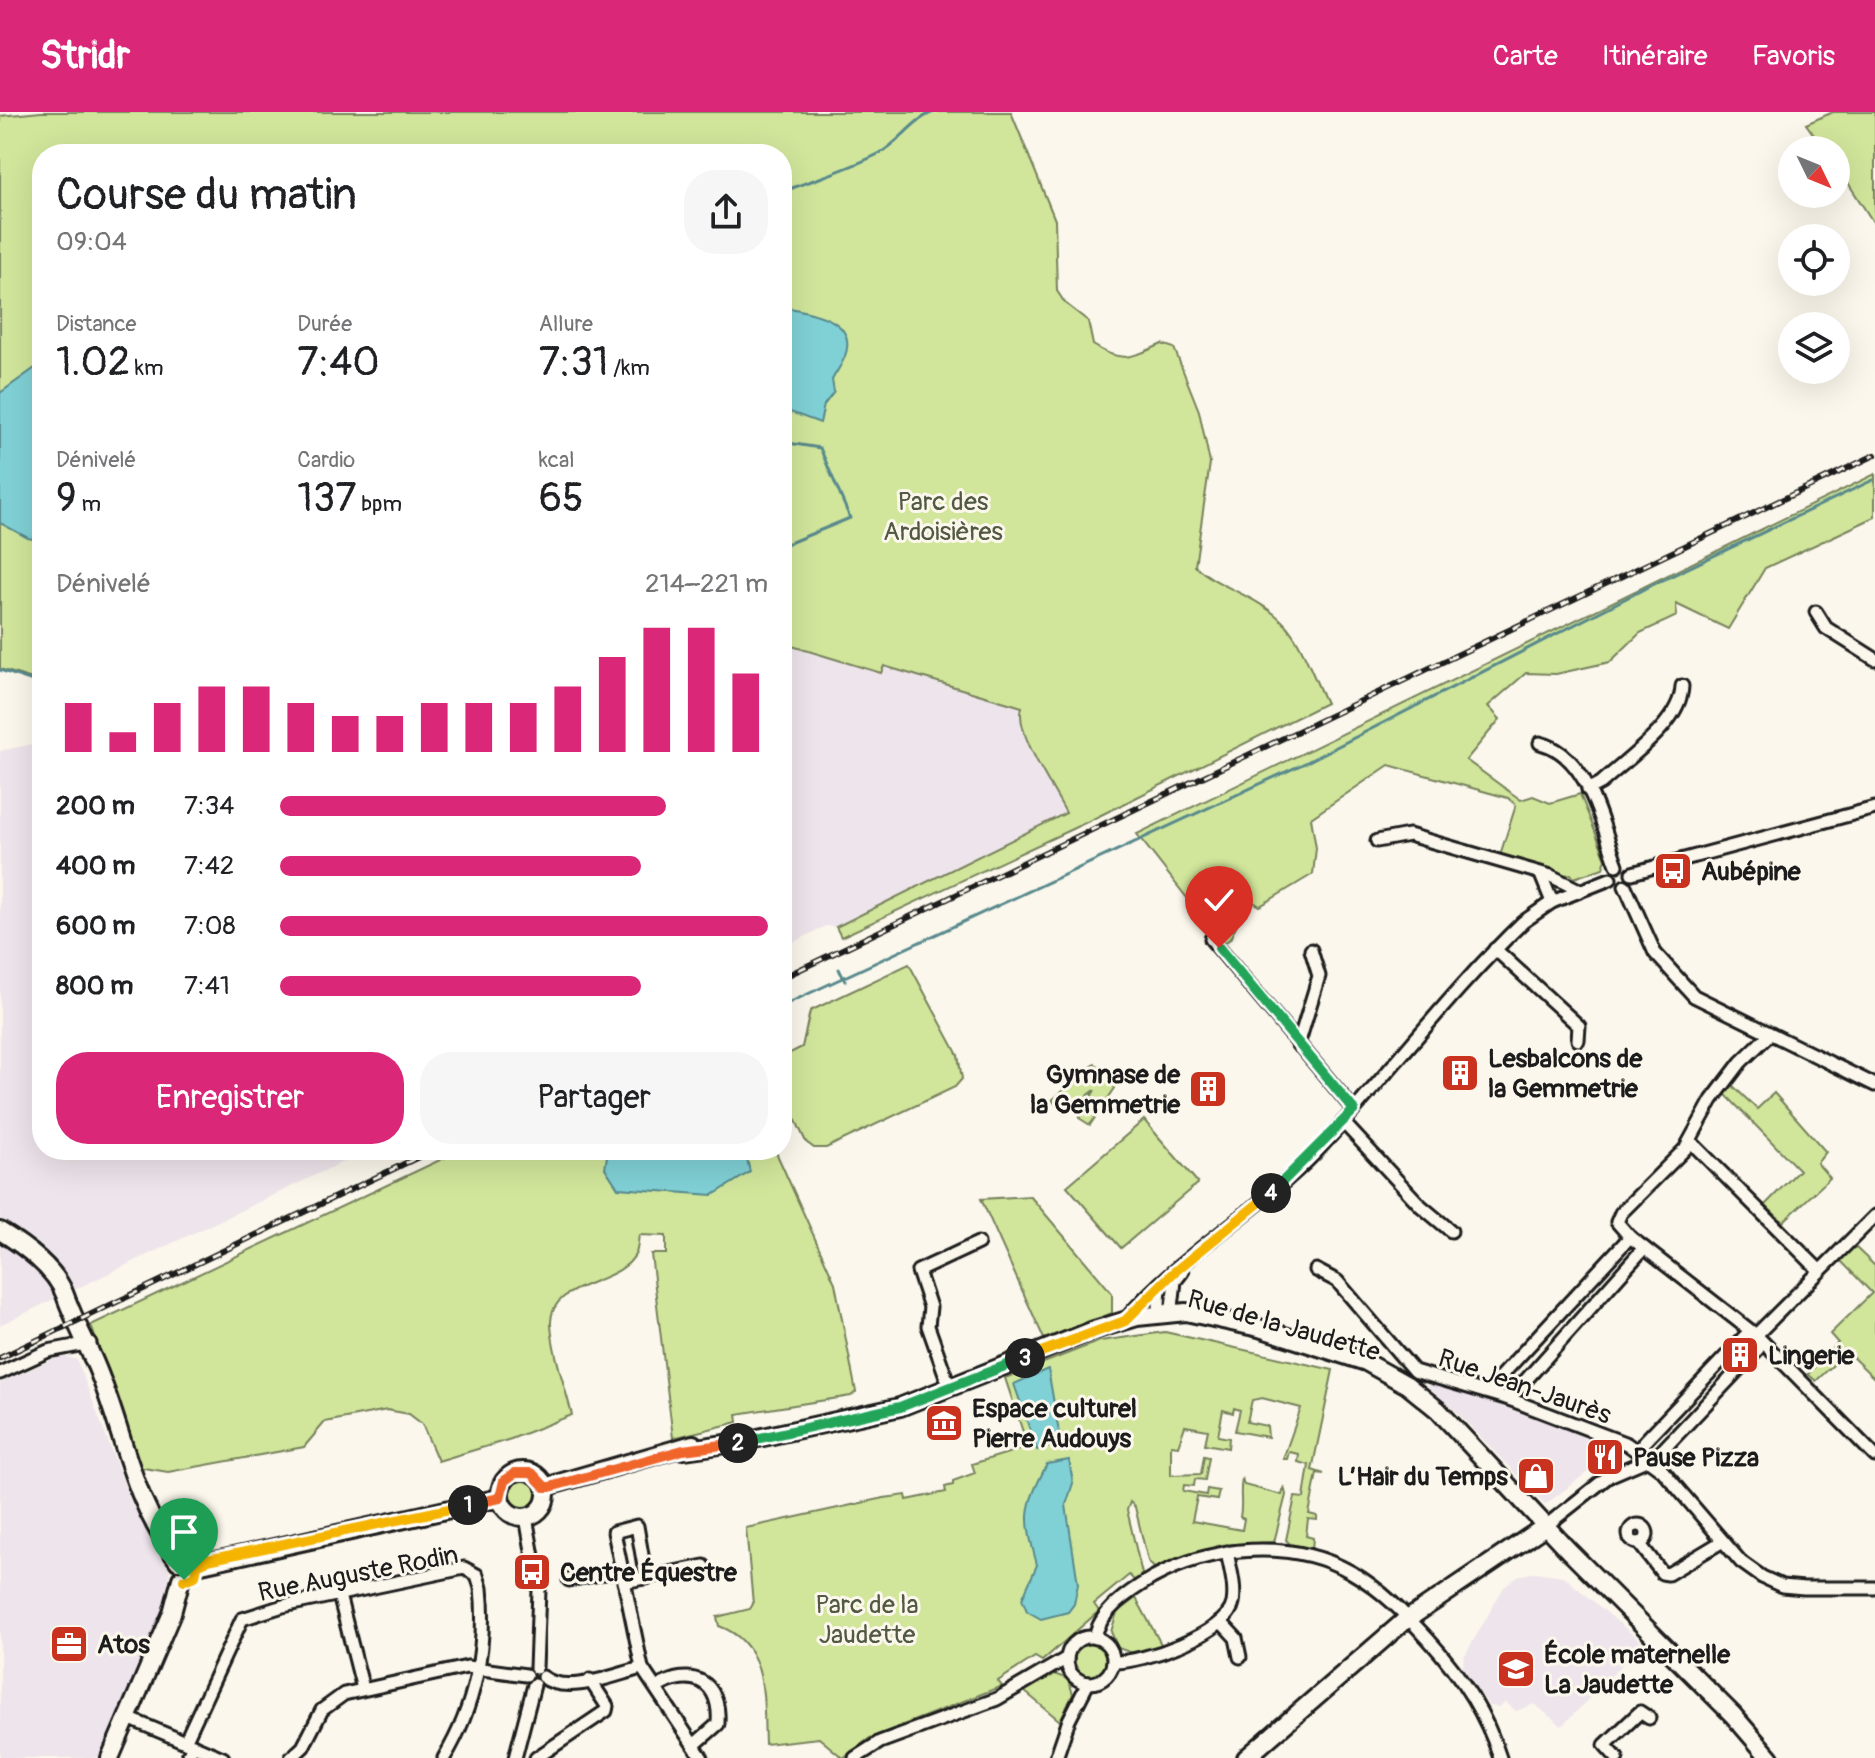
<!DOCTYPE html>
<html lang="fr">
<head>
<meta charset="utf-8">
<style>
  body { margin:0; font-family:Pangolin,sans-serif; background:#f6f6f6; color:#202124; height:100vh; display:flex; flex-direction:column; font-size:30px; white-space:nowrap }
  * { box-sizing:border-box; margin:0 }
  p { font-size:26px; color:#757577 }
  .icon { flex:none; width:44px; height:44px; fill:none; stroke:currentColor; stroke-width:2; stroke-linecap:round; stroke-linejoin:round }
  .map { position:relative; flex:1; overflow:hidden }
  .panel { position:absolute; left:32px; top:32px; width:760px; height:1016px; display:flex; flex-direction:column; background:#fff; border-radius:32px; box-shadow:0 8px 32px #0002 }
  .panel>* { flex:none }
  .needle { width:52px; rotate:133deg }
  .controls { position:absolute; left:1778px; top:24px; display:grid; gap:16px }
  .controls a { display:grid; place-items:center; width:72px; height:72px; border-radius:50%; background:#fff; box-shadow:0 8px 32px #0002; font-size:40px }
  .pin { position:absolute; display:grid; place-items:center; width:68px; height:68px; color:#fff; margin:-82px -34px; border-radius:50% 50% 50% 0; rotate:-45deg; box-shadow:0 0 8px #0007 }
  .pin .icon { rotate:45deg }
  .km { position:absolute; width:40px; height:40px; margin:-20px; border-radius:50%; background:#222; color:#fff; font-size:22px; line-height:40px; text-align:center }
  .round { display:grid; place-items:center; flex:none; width:84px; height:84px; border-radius:32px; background:#f6f6f6 }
  .head { display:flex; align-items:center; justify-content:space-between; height:136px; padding:0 24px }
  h1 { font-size:44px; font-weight:600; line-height:60px }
  .stats { display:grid; grid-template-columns:repeat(3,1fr); gap:12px; height:136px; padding:8px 24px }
  .stats div { display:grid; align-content:center }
  .stats b { font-size:40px; font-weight:600 }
  .stats small { font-size:22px; font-weight:400 }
  .stats p { font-size:22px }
  .chart { height:224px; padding:16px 24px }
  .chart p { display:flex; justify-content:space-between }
  .chart svg { width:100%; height:144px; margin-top:8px; stroke:#db2777; stroke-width:6 }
  .primary-button { display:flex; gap:16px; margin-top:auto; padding:16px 24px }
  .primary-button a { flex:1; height:92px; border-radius:32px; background:#db2777; color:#fff; font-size:32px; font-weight:600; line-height:92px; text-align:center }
  .primary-button a+a { background:#f6f6f6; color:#202124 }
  ul { padding:0 24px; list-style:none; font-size:26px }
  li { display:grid; grid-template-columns:128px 96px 1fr; align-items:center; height:60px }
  li i { height:20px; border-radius:10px; background:#db2777 }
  header { display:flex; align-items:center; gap:48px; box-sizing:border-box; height:112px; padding:0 40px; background:#db2777; color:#fff }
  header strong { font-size:38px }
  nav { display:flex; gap:44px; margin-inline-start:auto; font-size:28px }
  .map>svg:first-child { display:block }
</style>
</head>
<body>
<header>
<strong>Stridr</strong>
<nav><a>Carte</a><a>Itinéraire</a><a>Favoris</a></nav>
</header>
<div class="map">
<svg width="1875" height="1646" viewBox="0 0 1875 1646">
  <rect width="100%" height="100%" fill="#fbf7ec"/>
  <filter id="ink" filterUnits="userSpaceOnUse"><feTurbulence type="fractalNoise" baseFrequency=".0125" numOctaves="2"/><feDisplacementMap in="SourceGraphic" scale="16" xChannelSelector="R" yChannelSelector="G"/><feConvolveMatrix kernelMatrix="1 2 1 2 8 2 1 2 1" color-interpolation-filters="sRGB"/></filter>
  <g filter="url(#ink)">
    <g fill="#eee4eb">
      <polygon points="782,523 1023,595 1030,635 1067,702 836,815 826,814 782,836"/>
      <polygon points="42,630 42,1038 368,1038 0,1213 0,639"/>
      <polygon points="62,1243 77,1248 131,1390 169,1458 171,1480 101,1646 0,1646 0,1271"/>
      <polygon points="1429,1271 1556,1311 1598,1328 1597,1335 1612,1341 1545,1393 1457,1300 1427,1274"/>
      <polygon points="1535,1460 1563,1464 1643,1531 1562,1614 1534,1592 1516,1599 1505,1590 1499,1595 1489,1594 1463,1556 1464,1545 1504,1475 1518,1464"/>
    </g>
    <g fill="#d1e69b" stroke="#76815c" stroke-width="2">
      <path d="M 41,0 L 1011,0 L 1055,108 L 1057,179 L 1065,191 L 1088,209 L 1093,233 C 1122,252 1133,245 1162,232 L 1174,236 L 1199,299 L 1210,351 L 1195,454 C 1221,477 1256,483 1282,509 C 1302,529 1313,565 1326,591 L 1089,709 L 841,825 L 836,815 L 1066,701 C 1054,677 1014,620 1022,595 L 884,554 L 881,561 L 782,531 L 782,42 L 42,42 L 42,570 L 0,557 L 0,4 Z"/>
      <polygon points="1833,0 1875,0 1875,113 1836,52 1836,38 1825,38 1806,12"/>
      <polygon points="1875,362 1875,405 1765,456 1728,517 1676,492 1677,504 1640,521 1610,550 1556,562 1526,561 1488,594 1500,607 1466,648 1521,688 1533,684 1550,691 1580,682 1606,747 1603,756 1574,766 1571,762 1564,763 1500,743 1516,693 1508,686 1389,653 1311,706 1316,736 1313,762 1260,794 1248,787 1230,827 1223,832 1137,722"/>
      <polygon points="909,852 958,943 962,967 955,975 826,1036 814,1036 806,1030 782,979 782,945 802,935 810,899"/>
      <polygon points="1095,952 1109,960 1115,976 1090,1013 1079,1006 1095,978 1064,1002 1052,988"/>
      <polygon points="1732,973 1757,997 1774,981 1826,1040 1817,1051 1830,1066 1783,1110 1765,1093 1799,1058 1725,982"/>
      <polygon points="1144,1008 1198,1071 1121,1136 1067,1074"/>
      <path d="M 461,1038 L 775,1038 L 835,1171 L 856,1280 L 851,1284 L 737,1302 L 738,1310 L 673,1326 L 651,1142 L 666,1142 L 666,1124 L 639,1123 C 638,1128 638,1136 636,1141 C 620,1175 548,1168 551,1213 C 553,1242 565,1274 572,1303 L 511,1327 L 438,1349 L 422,1312 L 409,1302 L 387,1298 L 325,1310 L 304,1335 L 168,1360 L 138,1355 L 91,1213 Z"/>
      <polygon points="1030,1084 1112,1181 1112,1201 1045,1229 981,1087"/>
      <polygon points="1854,1134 1875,1154 1875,1267 1847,1240 1816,1269 1808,1262 1838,1231 1830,1222 1872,1181 1840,1148"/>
      <path d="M 1165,1220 L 1333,1258 L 1312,1358 L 1324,1362 L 1317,1361 L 1309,1402 L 1317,1404 L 1317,1408 L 1308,1407 L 1306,1424 L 1313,1426 L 1312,1437 L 1290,1432 L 1286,1428 L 1295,1385 L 1304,1386 L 1309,1353 L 1298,1350 L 1299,1342 L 1289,1340 L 1287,1347 L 1283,1347 L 1301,1296 L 1262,1286 L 1252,1288 L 1247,1310 L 1267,1314 L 1268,1325 L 1235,1319 L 1240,1298 L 1234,1296 L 1233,1301 L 1223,1298 L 1218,1324 L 1229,1326 L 1228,1336 L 1205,1332 L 1208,1318 L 1185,1314 L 1178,1334 L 1171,1333 L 1171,1363 L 1201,1362 L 1204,1344 L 1209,1345 L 1205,1368 L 1195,1367 L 1194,1374 L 1184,1373 L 1183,1379 L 1206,1383 L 1207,1377 L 1219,1379 L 1217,1388 L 1197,1385 L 1192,1409 L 1242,1418 L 1244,1407 L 1240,1405 C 1243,1390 1239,1383 1242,1366 L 1244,1373 L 1282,1383 L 1284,1374 L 1286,1383 L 1274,1430 L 1221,1433 L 1154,1456 L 1148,1449 L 1135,1395 L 1130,1390 L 1127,1398 L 1142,1462 L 1135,1469 L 1129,1463 L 1094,1492 L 1099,1499 L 1042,1549 L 1035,1545 L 998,1569 L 1002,1574 L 870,1626 L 843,1646 L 819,1626 L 765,1632 C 763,1588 769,1532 719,1514 L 717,1505 L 750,1497 L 753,1492 L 746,1416 L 884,1386 L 906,1383 L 907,1388 L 946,1380 L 945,1375 L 953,1373 L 953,1369 L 975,1361 L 972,1352 L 1028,1335 L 1005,1266 L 1100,1229 Z"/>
      <circle cx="522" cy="1382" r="17"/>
      <polygon points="1136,1486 1162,1534 1135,1542 1118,1536 1111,1520 1117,1500"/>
      <circle cx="1090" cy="1548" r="18"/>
      <polygon points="1054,1562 1068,1567 1073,1582 1060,1609 1024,1579"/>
    </g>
    <g fill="#80d1d6" stroke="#58898c" stroke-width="2">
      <path d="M 790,196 C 815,201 858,209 845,244 C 842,253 836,260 832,268 L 834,280 L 824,293 L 820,311 L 782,297 L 782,199 Z"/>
      <polygon points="42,251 42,429 28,426 0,411 0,281"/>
      <polygon points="608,1038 745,1038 750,1060 713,1083 618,1076 605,1056"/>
      <polygon points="1048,1257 1061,1332 1037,1338 1014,1272"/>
      <path d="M 1069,1348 L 1073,1371 L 1066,1393 L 1078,1472 L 1074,1492 L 1068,1500 L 1041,1507 L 1027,1499 L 1022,1487 L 1037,1453 C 1024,1404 1023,1399 1047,1352 Z"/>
    </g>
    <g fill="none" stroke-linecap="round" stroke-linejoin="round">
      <g stroke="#58898c" stroke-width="3">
        <path d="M 782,80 C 814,67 850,57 880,41 C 900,30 913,7 934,0"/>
        <polyline points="782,330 820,336 850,406 782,434"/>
        <polyline points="0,558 42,572"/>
        <polyline points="839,857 845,869"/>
        <polyline points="782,894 1305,651 1644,477 1873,368"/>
      </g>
      <defs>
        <g id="street">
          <polyline points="1816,500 1826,516 1875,547"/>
          <path d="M 1540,631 C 1589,643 1601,712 1617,753"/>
          <path d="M 1588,678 L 1601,671 C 1628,646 1681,611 1682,574"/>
          <polyline points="1377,729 1409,723 1551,764 1579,778"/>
          <polyline points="1632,761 1875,696"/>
          <polyline points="1541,763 1552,790"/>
          <polyline points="1625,774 1655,841 1694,884 1875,973"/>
          <polyline points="1211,827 1354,998"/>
          <polyline points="1495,837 1579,914 1578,928"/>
          <polyline points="1770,922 1741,950 1712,988 1685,1037 1621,1101 1617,1110 1630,1125 1756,1223 1875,1344"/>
          <polyline points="1298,933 1319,864 1311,838"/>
          <polyline points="1343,1010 1421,1094 1451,1119"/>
          <polyline points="1691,1030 1820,1159"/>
          <polyline points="1316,1158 1337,1169 1414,1259 1509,1287 1627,1332 1662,1358 1741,1450 1762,1465 1782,1474 1804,1476 1875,1476"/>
          <polyline points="1160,1174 1159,1193 1164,1203 1172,1195 1175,1169 1182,1160"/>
          <path d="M 1125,1208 C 1179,1143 1257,1101 1316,1040 C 1387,965 1449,881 1523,810 L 1552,790 L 1610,767"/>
          <polyline points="1756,1223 1875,1104"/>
          <polyline points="0,1261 48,1239 90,1231"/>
          <polyline points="950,1276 928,1214 930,1195 918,1159 978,1131"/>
          <polyline points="1491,1281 1499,1266 1630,1125"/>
          <polyline points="1509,1287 1644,1136"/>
          <polyline points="1641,1343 1644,1330 1745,1224 1756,1223"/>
          <polyline points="526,1405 539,1478 536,1556"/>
          <circle cx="1638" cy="1422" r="9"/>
          <polyline points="1547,1413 1609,1364 1658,1343 1758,1237 1756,1224"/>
          <polyline points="1639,1431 1662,1461 1668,1462 1723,1429"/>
          <polyline points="569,1468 621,1458"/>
          <polyline points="624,1470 704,1454"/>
          <polyline points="339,1483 363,1577"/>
          <polyline points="1222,1511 1236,1526 1240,1545"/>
          <circle cx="1090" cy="1548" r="23"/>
          <path d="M 1095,1526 C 1099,1499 1130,1479 1152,1466 C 1210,1434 1291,1426 1351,1460 C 1381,1477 1405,1502 1428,1527 C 1460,1562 1486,1601 1500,1646"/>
          <path d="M 1113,1550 C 1142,1551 1227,1522 1233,1491 C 1236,1475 1230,1456 1227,1440"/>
          <polyline points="642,1556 614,1420 637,1414 646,1466"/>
          <path d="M 543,1565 C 567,1584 616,1562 642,1556 L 702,1646"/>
          <path d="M 656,1576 C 692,1554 721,1569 718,1612 L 694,1633"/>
          <polyline points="128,1606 223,1646"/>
          <path d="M 185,1630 L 242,1507 L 283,1494 L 464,1456 L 477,1463 L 481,1476 C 487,1535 475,1595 444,1646"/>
          <polyline points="187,1646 193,1633"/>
          <polyline points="291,1646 303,1635 322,1598 344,1582 467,1555 526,1563"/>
          <polyline points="515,1646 534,1573"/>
          <polyline points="536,1646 606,1599 607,1594 590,1568"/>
          <polyline points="855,1646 880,1630 997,1587 1067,1546"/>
          <polyline points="1056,1646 1069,1608 1088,1571"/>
          <polyline points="1617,1646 1605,1633 1640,1600 1649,1606"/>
        </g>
        <g id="secondary">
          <path d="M 0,1119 C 23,1133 56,1157 65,1183 C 74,1208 87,1232 97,1256 C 126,1326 130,1384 178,1449"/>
          <polyline points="683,1338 740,1330 900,1295 1094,1218 1137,1205 1186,1200 1259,1216 1366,1250 1407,1273 1438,1298 1568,1438 1733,1603 1770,1646"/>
          <circle cx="523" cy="1382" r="23"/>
          <polyline points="545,1375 693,1332"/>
          <polyline points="197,1453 500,1386"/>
          <polyline points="110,1646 172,1501 181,1467"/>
          <polyline points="1246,1646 1402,1511 1547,1413"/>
        </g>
      </defs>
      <use href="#street" stroke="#1c1c1c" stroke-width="17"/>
      <use href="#secondary" stroke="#1c1c1c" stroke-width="22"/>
      <use href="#street" stroke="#fbf7ec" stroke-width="11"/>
      <use href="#secondary" stroke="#fbf7ec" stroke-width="16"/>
      <defs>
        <g id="rail">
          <polyline points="782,866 1875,343"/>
          <polyline points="0,1246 433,1038"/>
        </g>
      </defs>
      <use href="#rail" stroke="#1c1c1c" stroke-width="6"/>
      <use href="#rail" stroke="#fbf7ec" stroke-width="3" stroke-dasharray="9" stroke-linecap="butt"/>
    </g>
  </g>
  <g fill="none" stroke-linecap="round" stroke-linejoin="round" filter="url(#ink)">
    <defs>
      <polyline id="split-1" points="184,1468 195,1464 197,1453 208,1448 468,1393"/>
      <polyline id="split-2" points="468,1393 500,1386 504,1369 515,1361 532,1361 545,1375 550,1375 683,1338 738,1331"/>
      <polyline id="split-3" points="738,1331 900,1295 1025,1246"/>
      <polyline id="split-4" points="1025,1246 1125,1209 1173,1161 1271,1081"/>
      <polyline id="split-5" points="1219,836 1354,998 1271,1081"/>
    </defs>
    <use href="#split-1" stroke="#fff" stroke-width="16"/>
    <use href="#split-2" stroke="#fff" stroke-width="16"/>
    <use href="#split-3" stroke="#fff" stroke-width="16"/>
    <use href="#split-4" stroke="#fff" stroke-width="16"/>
    <use href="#split-5" stroke="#fff" stroke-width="16"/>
    <use href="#split-1" stroke="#f5b400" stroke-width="10"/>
    <use href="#split-2" stroke="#f0652b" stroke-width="10"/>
    <use href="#split-3" stroke="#22a559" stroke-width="10"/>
    <use href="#split-4" stroke="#f5b400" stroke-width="10"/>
    <use href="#split-5" stroke="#22a559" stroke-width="10"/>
  </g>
  <defs>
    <symbol id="bus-square" viewBox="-11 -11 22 22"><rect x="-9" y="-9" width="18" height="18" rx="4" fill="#c8321e" stroke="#fbf7ec"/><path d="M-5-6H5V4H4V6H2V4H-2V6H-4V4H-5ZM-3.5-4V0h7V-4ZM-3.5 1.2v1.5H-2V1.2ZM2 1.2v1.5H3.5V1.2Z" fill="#fff"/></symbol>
    <symbol id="building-square" viewBox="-11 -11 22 22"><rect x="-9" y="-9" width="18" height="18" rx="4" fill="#c8321e" stroke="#fbf7ec"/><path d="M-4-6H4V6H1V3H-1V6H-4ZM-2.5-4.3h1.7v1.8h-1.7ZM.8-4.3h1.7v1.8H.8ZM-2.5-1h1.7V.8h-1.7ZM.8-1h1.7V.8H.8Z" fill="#fff"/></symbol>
    <symbol id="museum-square" viewBox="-11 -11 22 22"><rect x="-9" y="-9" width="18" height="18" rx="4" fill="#c8321e" stroke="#fbf7ec"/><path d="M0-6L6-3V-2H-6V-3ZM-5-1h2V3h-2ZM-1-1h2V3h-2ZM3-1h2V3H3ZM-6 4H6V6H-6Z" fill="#fff"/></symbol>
    <symbol id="restaurant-square" viewBox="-11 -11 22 22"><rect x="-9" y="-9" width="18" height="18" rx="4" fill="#c8321e" stroke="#fbf7ec"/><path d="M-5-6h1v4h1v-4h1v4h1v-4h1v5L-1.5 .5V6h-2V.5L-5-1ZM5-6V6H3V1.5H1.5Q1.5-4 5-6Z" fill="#fff"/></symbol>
    <symbol id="shop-square" viewBox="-11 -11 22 22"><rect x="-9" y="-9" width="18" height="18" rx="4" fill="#c8321e" stroke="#fbf7ec"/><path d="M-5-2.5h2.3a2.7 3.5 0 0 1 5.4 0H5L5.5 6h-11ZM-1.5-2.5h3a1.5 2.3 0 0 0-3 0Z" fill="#fff"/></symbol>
    <symbol id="office-square" viewBox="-11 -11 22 22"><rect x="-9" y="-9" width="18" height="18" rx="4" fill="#c8321e" stroke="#fbf7ec"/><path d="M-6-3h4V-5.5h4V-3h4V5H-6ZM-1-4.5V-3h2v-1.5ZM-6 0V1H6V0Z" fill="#fff"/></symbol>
    <symbol id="school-square" viewBox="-11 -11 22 22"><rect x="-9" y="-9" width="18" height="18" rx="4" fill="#c8321e" stroke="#fbf7ec"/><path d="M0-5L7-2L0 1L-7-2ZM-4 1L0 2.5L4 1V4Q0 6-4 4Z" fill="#fff"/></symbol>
  </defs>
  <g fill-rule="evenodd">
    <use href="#bus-square" x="1651" y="737" width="44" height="44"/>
    <use href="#building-square" x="1438" y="939" width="44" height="44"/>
    <use href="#building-square" x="1186" y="955" width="44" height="44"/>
    <use href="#building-square" x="1718" y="1221" width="44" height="44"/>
    <use href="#museum-square" x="922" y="1289" width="44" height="44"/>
    <use href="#restaurant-square" x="1583" y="1323" width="44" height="44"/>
    <use href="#shop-square" x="1514" y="1342" width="44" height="44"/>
    <use href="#bus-square" x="510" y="1438" width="44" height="44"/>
    <use href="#office-square" x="47" y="1510" width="44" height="44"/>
    <use href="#school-square" x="1494" y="1535" width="44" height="44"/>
  </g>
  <g text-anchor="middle" stroke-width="6" stroke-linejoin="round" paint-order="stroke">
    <g font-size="26" fill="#525942" stroke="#fbf7ec">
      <text x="943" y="398">Parc des<tspan x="943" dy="30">Ardoisières</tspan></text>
      <text x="867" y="1501">Parc de la<tspan x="867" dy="30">Jaudette</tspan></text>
    </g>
    <g font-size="26" font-weight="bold" fill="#1c1c1c" stroke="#fbf7ec" text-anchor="start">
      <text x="1701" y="768">Aubépine</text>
      <text x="1488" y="955">Lesbalcons de<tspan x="1488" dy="30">la Gemmetrie</tspan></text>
      <text x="1180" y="971" text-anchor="end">Gymnase de<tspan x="1180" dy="30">la Gemmetrie</tspan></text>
      <text x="1768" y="1252">Lingerie</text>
      <text x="972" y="1305">Espace culturel<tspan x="972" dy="30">Pierre Audouys</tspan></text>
      <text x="1633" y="1354">Pause Pizza</text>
      <text x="1508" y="1373" text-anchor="end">L’Hair du Temps</text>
      <text x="560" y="1469">Centre Équestre</text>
      <text x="97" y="1541">Atos</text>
      <text x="1544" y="1551">École maternelle<tspan x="1544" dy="30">La Jaudette</tspan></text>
    </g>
    <g font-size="26" fill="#1c1c1c" stroke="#fbf7ec">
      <text transform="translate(1284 1213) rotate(16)" y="9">Rue de la Jaudette</text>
      <text transform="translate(1525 1274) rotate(19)" y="9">Rue Jean-Jaurès</text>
      <text transform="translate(358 1461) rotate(-11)" y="9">Rue Auguste Rodin</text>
    </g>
  </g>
</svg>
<div class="controls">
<a><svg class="needle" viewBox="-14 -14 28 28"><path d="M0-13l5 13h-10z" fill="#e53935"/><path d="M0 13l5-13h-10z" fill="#757577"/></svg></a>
<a><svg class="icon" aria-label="locate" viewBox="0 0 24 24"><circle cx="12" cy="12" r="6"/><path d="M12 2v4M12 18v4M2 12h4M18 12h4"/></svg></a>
<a><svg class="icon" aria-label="layers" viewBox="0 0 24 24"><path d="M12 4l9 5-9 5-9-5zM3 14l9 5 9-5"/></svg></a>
</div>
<div class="pin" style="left:184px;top:1468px;background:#1e9e55"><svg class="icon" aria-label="arrive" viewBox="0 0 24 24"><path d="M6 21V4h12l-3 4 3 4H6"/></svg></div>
<div class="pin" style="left:1219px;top:836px;background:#d93025"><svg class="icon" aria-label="check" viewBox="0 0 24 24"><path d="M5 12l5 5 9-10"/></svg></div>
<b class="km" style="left:468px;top:1393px">1</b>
<b class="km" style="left:738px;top:1331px">2</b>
<b class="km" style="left:1025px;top:1246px">3</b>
<b class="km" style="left:1271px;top:1081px">4</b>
<section class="panel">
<div class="head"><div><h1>Course du matin</h1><p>09:04</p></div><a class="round"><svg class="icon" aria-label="share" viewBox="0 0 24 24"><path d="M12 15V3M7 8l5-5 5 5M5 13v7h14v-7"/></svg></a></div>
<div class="stats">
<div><p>Distance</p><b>1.02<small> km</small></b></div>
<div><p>Durée</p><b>7:40</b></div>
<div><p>Allure</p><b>7:31<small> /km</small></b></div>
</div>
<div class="stats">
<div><p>Dénivelé</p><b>9<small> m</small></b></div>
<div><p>Cardio</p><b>137<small> bpm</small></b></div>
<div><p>kcal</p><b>65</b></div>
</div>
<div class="chart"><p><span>Dénivelé</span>214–221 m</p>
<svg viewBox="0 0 160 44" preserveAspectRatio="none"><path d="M5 44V29M15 44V38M25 44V29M35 44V24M45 44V24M55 44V29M65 44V33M75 44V33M85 44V29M95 44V29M105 44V29M115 44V24M125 44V15M135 44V6M145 44V6M155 44V20"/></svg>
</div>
<ul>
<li><b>200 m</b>7:34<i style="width:79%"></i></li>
<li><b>400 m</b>7:42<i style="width:74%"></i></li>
<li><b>600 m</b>7:08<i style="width:100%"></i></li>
<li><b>800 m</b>7:41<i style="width:74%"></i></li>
</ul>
<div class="primary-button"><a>Enregistrer</a><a>Partager</a></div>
</section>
</div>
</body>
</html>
